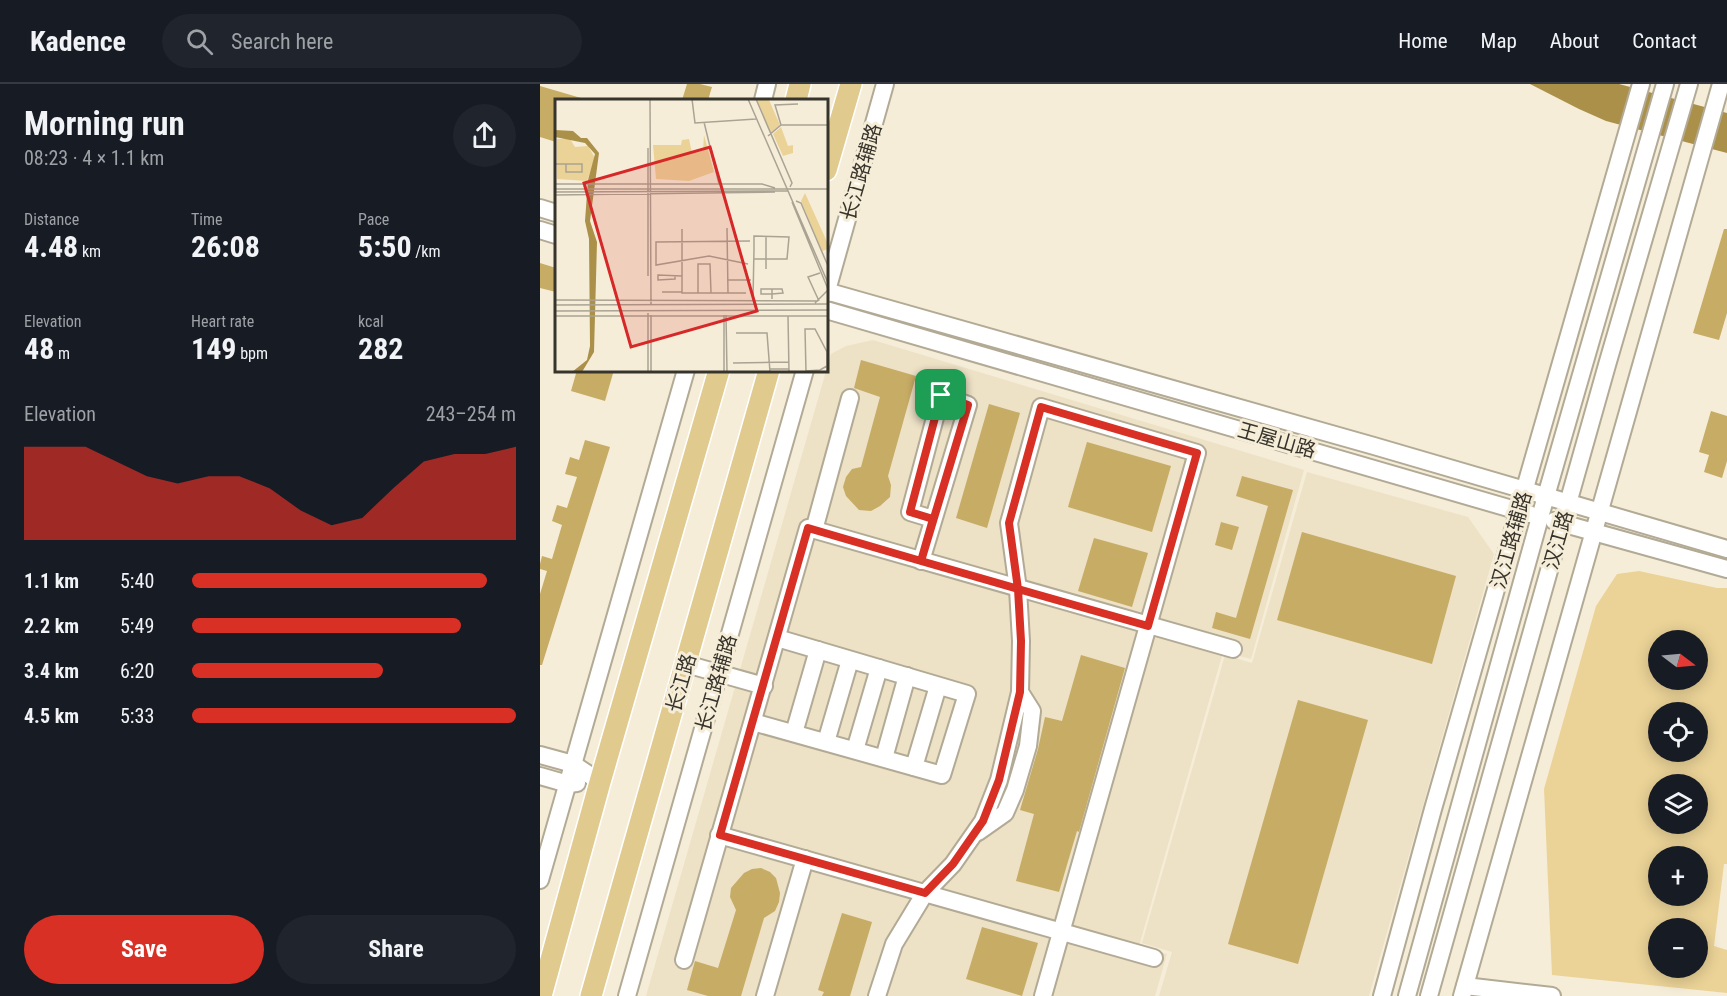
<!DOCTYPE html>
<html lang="en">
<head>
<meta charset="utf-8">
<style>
  body { margin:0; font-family:"Roboto Condensed","Noto Sans SC",sans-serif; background:#20242c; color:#f1f3f6; height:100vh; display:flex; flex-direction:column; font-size:22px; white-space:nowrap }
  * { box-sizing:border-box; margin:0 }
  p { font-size:20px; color:#9ea1a6 }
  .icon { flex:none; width:33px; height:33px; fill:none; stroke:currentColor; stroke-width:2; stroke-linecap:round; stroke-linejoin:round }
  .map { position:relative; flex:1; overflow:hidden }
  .sheet { display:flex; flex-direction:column; background:#171b24; width:540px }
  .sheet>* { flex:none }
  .needle { width:39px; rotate:106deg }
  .buttons { position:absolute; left:1108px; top:546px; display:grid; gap:12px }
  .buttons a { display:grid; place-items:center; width:60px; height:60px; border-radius:50%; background:#171b24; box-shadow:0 3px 15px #0003; font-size:30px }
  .pin { position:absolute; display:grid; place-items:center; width:51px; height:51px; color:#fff; margin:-26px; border-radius:12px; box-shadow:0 3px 9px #0006 }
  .round { display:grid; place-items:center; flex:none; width:63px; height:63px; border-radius:32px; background:#20242c }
  .overview { display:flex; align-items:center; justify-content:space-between; height:102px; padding:0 24px }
  h1 { font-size:33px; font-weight:700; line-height:45px }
  .figures { display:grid; grid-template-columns:repeat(3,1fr); gap:9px; height:102px; padding:6px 24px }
  .figures div { display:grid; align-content:center }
  .figures b { font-size:30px; font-weight:700 }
  .figures small { font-size:16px; font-weight:400 }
  .figures p { font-size:16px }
  .chart { height:168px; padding:12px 24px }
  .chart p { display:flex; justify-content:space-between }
  .chart svg { width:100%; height:108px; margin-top:6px; fill:#d93025; opacity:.7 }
  .primary-button { display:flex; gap:12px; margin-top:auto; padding:12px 24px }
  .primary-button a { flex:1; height:69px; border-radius:36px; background:#d93025; color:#fff; font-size:24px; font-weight:700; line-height:69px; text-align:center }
  .primary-button a+a { background:#20242c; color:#f1f3f6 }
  ul { padding:0 24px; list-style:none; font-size:20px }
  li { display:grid; grid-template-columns:96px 72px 1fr; align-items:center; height:45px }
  li i { height:15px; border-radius:8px; background:#d93025 }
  header { display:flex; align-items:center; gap:36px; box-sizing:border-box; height:84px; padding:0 30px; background:#171b24; border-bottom:2px solid #363941 }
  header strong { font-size:28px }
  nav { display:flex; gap:33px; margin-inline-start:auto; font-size:21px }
  .search { width:420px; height:54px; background:#20242c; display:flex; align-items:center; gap:15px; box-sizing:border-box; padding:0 21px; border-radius:33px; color:#9ea1a6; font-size:22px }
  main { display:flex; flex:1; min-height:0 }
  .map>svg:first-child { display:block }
</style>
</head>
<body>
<header>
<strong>Kadence</strong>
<div class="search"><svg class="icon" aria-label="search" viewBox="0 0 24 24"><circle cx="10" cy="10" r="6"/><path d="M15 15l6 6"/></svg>Search here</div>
<nav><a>Home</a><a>Map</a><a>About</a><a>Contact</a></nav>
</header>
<main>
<section class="sheet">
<div class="overview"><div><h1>Morning run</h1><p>08:23 · 4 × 1.1 km</p></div><a class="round"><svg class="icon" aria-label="share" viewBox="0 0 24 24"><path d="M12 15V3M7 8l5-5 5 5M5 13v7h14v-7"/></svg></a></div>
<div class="figures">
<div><p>Distance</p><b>4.48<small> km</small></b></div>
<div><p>Time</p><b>26:08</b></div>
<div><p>Pace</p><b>5:50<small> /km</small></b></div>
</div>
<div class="figures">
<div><p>Elevation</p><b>48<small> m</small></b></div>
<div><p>Heart rate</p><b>149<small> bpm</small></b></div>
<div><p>kcal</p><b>282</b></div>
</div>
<div class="chart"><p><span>Elevation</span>243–254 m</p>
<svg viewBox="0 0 160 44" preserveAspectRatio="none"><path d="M0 44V6L10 6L20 6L30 12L40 18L50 21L60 18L70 18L80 23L90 32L100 38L110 35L120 23L130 12L140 9L150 9L160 6V44z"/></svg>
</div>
<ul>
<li><b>1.1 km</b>5:40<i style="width:91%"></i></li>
<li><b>2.2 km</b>5:49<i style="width:83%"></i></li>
<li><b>3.4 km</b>6:20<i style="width:59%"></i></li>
<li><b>4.5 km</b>5:33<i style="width:100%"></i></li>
</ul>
<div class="primary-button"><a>Save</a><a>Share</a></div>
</section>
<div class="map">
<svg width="1187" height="912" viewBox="0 0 1187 912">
  <rect width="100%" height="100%" fill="#f6edd8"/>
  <g fill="#ede1c6">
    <polygon points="333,256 764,386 711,575 683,568 599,862 627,870 615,912 106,912 291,270 306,262"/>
    <polygon points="767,388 928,433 954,470 829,912 619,912 632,868 602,859 685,571 712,579"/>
  </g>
  <path fill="#ebd397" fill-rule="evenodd" d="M 1099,487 L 1177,504 L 1187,504 L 1187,780 L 1184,780 L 1174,862 L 1187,866 L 1187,909 L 1012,891 L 1004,705 L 1056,522 L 1077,490 ZM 1119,556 L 1158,556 L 1158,596 L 1119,596 ZM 1119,628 L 1158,628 L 1158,668 L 1119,668 ZM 1119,700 L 1158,700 L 1158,740 L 1119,740 ZM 1119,772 L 1158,772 L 1158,812 L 1119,812 ZM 1119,844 L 1158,844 L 1158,884 L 1119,884 Z"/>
  <polygon fill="#ab904a" points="990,0 1079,0 1187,29 1187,69 1066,37 1039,25"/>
  <g fill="#c7ac65">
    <polygon points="147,0 160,0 172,3 168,16 142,16"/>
    <polygon points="0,2 41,14 41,16 16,16 16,58 0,53"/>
    <polygon points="1184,145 1187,145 1187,229 1179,256 1153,249"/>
    <polygon points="0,179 16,184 16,208 0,204"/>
    <polygon points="321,276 376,292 348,392 351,401 350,413 340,422 331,427 319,426 306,412 303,403 306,393 312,385 321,383 340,313 314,304"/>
    <polygon points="37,286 74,286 65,317 31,307"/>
    <polygon points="449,320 480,329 447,444 416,434"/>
    <polygon points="1171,327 1187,332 1187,377 1182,394 1164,388 1169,371 1159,368"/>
    <polygon points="45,356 70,363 2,581 0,581 0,510 7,487 0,485 0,480 2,472 12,475 22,441 12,437 17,421 27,424 37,393 25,390 30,373 39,376"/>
    <polygon points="547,358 631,382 612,448 528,423"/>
    <polygon points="702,392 753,406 710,555 672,544 676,528 696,534 728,422 696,412"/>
    <polygon points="681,438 699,443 692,466 675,461"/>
    <polygon points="762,448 916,492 892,580 737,536"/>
    <polygon points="554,454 608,469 592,523 538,507"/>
    <polygon points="541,571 585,584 539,748 537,747 519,808 476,797 494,730 480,726 498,665 505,633 522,637"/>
    <polygon points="758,616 828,636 758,880 688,860"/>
    <polygon points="221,784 230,788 236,794 240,809 239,818 235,827 224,834 201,912 168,912 147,906 155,877 178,884 196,826 190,813 191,804 204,789 212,785"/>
    <polygon points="302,829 332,838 310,912 282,912 284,908 278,906"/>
    <polygon points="442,843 498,859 482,912 426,895"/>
  </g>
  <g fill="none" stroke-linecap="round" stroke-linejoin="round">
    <defs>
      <g id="minor">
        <polyline points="223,16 227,0"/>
        <polyline points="0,124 16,129"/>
        <polyline points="0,146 16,151"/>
        <polyline points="286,207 834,362 1187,465"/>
        <polyline points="286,210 345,0"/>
        <polyline points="286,226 989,430"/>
        <polyline points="1014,437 1187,485"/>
        <polyline points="274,446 310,314"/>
        <polyline points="381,477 428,321 401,311 370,428 393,435"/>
        <polyline points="146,580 224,602"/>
        <polyline points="213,638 402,691 427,610 237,554"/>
        <polyline points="254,649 278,566"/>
        <polyline points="286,658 310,576"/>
        <polyline points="315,666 339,584"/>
        <polyline points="0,671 33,680 60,698"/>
        <polyline points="344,674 367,592"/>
        <polyline points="374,683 398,602"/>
        <polyline points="0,692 28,700 37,699"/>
        <polyline points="438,748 465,729 475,706 488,662 492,627 480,608"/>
        <polyline points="179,751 614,874"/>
        <polyline points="0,796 146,286"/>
        <polyline points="144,876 268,444 693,565"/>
        <polyline points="925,902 1012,912"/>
        <polyline points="87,912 265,286"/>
        <polyline points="225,912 265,775"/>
        <polyline points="337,912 354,860 385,809 413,780 443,737 459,696 480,608 481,557 478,505 469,439 501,323 657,369 503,912"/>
        <polyline points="842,912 893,725 1101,0"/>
        <polyline points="867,912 1000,433 1125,0"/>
        <polyline points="889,912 1067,281 1149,0"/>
        <polyline points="922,912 1181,0"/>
      </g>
      <g id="major">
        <polyline points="256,16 260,0"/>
        <polyline points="286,86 311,0"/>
        <polyline points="1,912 60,698 179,286"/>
        <polyline points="51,912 229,286"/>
      </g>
    </defs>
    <use href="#minor" stroke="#b2aa95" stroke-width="20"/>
    <use href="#major" stroke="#fff" stroke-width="24"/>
    <use href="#minor" stroke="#fff" stroke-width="16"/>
    <use href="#major" stroke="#e0ca8e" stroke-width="21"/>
  </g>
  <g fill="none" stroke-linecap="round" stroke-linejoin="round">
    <defs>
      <polyline id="route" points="401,311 370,428 393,435 381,477 268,444 180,751 385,809 413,780 443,737 459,696 480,608 481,557 478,505 608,542 657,369 501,323 469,439 478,505 381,477 428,321 401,311"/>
    </defs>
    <use href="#route" stroke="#fff" stroke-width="12"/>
    <use href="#route" stroke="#d93025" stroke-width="8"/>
  </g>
  <g text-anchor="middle" stroke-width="6" stroke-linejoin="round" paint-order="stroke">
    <g font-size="20" fill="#37342c" stroke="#f6edd8">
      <text transform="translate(321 88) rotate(-74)" y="7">长江路辅路</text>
      <text transform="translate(737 356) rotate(16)" y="7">王屋山路</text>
      <text transform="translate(971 456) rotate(-74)" y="7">汉江路辅路</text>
      <text transform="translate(1018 456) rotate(-74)" y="7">汉江路</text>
      <text transform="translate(141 599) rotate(-74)" y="7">长江路</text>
      <text transform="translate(176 599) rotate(-74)" y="7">长江路辅路</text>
    </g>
  </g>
  <g transform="translate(15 15)">
    <rect width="273" height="273" fill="#f6edd8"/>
    <path d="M 202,1 L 214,1 L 225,26 L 216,34 ZM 226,28 L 233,47 L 238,46 L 238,54 L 228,57 L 218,35 ZM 149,36 L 159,73 L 134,82 L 101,80 L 98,46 L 126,46 L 127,41 L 134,40 L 137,54 L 148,52 ZM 2,40 L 15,40 L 20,48 L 33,47 L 40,59 L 32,82 L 2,80 ZM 250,94 L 273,145 L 273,150 L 267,152 L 246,102 Z" fill="#ebd397"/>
    <path d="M 0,31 L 18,32 L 26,39 L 32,39 L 44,54 L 35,122 L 42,143 L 39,253 L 27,273 L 17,273 L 32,261 L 35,247 L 34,140 L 30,122 L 33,81 L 40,55 L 30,44 L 0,38 Z" fill="#ab904a"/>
    <path fill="none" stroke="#aaa393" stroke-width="1.5" d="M 95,0 L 96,206M 137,0 L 140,24 L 201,20M 193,0 L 273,184M 201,0 L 237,84 L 235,88M 149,23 L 164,85M 226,26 L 220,6 L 243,5M 213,37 L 226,26 L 273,26M 0,65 L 27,65 L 27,73 L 11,73 L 11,65M 0,85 L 207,85 L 220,89M 0,90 L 273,90M 0,93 L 233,92M 0,96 L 220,93M 241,102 L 246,104 L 273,167M 237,103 L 273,190M 172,129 L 173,194M 127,130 L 127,194 L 191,194M 211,137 L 211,170M 193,165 L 154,157 L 101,166 L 101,143 L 195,142M 93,177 L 93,49M 120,177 L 120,180 L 103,181 L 103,176 L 127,177M 172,181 L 196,181M 107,193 L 127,193M 143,194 L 143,165 L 155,165 L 156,194M 198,200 L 199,150 L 199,137 L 234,138 L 232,160 L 199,160M 217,200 L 217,190 L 206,190 L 206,195 L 217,195 L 228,194 L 227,190 L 217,190M 0,201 L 263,202M 264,202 L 253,178 L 265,174M 260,204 L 273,191M 0,206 L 273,205M 0,212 L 273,211M 96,216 L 96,273M 171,216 L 172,273M 0,217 L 273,217M 233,217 L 234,273M 181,234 L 212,234 L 215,273M 178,264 L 234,263M 215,270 L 234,270M 251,272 L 265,271 L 272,267M 93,273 L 93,214M 169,273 L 169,216M 251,273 L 250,230 L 260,230 L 272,253 L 272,273"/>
    <path fill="#d62828" fill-opacity="0.15" stroke="#d62828" stroke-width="3" d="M 155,48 L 202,212 L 76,248 L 29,84 Z"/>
    <rect width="273" height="273" fill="none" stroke="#37342c" stroke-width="3"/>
  </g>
</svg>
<div class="buttons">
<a><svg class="needle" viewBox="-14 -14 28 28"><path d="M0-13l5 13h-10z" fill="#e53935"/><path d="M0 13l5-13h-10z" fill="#9ea1a6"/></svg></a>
<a><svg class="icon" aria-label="locate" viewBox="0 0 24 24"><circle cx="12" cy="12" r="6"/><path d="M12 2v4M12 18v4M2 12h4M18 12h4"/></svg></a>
<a><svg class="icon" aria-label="layers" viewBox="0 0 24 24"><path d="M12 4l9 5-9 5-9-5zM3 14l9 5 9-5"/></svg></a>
<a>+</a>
<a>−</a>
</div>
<div class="pin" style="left:401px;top:311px;background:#1e9e55"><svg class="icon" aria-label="arrive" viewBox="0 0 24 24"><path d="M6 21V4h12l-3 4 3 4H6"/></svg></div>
</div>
</main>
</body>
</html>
